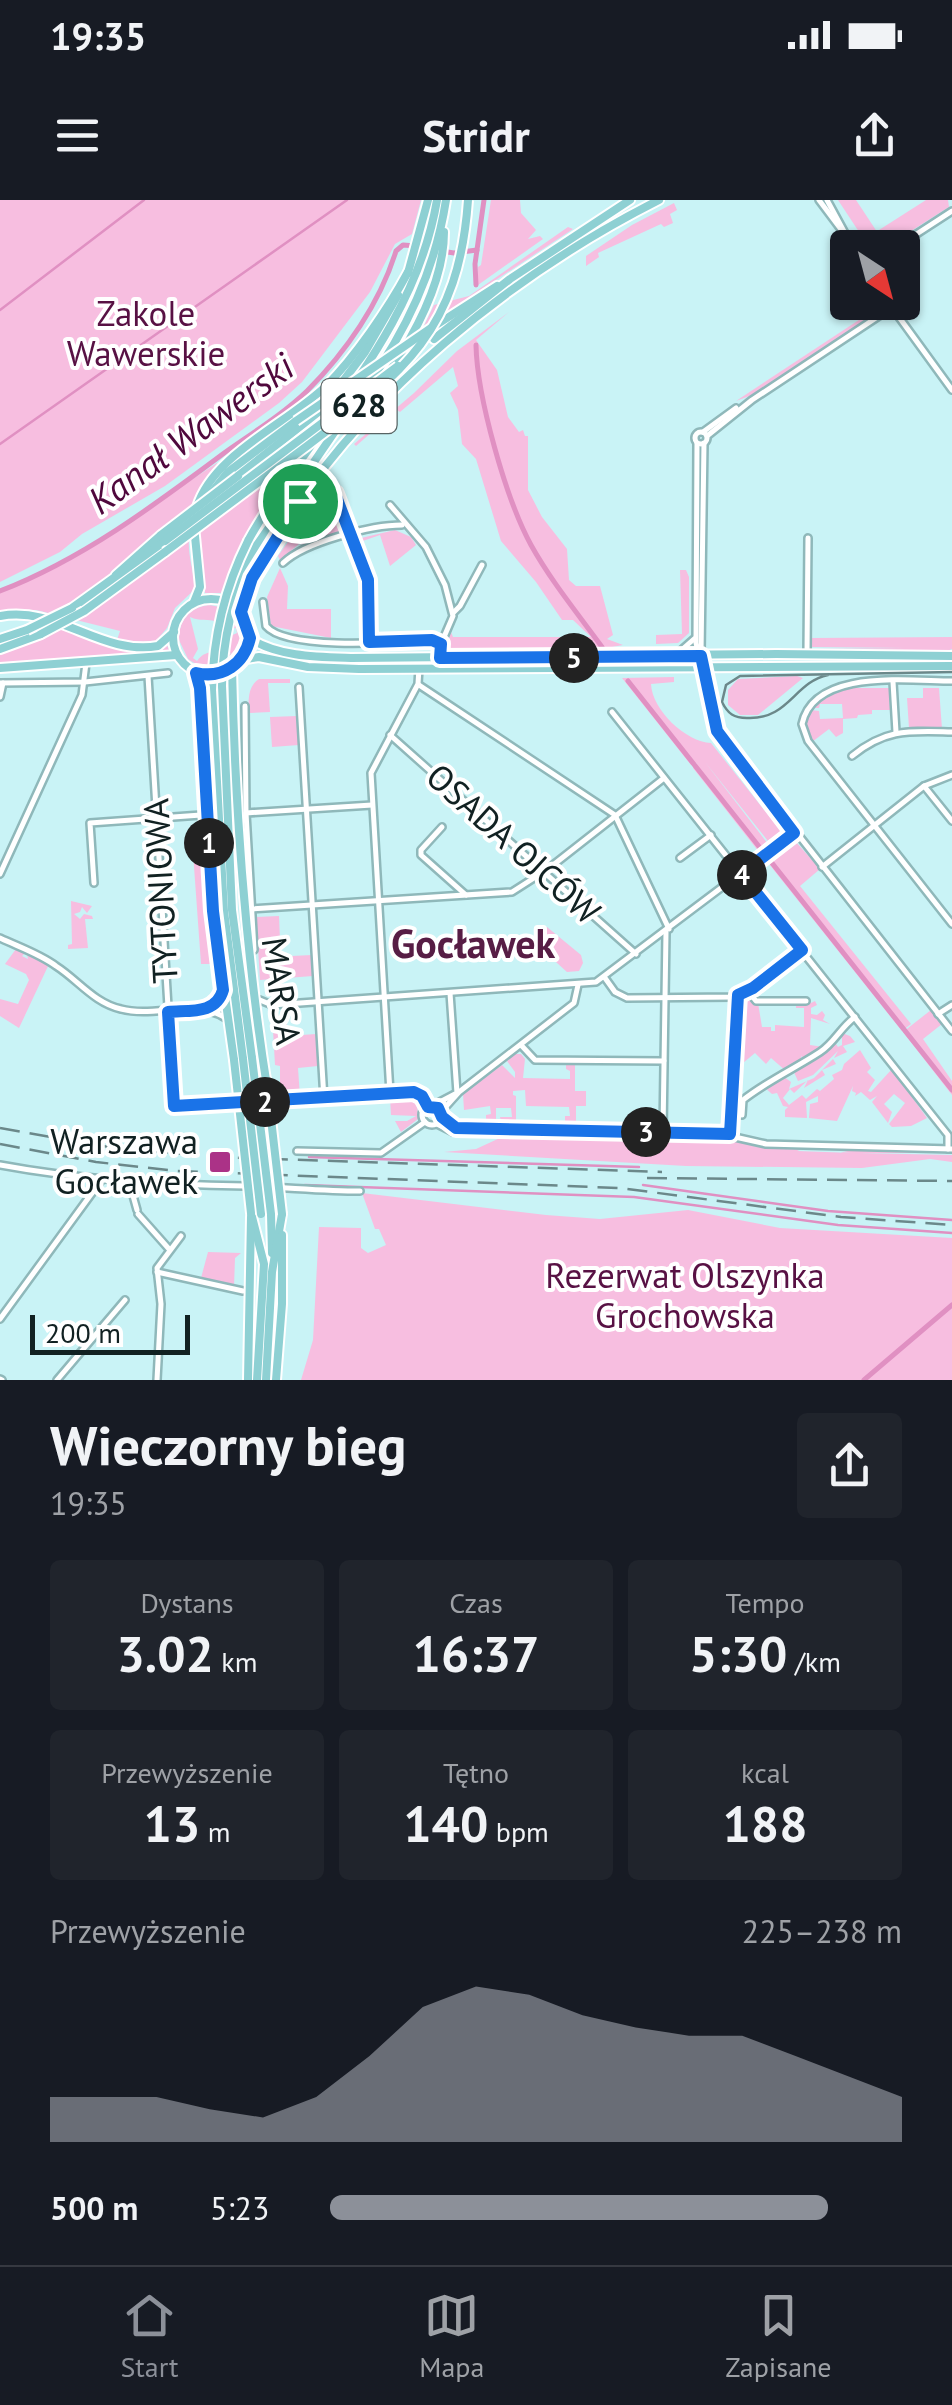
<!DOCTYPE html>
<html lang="pl">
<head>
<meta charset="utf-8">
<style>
  body { margin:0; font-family:"PT Sans",sans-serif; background:#20242c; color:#f1f3f6; height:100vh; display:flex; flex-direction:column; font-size:38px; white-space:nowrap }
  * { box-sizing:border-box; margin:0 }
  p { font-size:32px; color:#9ea1a6 }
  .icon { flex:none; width:55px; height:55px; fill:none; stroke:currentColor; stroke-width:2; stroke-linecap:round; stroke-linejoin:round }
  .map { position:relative; height:1180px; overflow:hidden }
  .panel { display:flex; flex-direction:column; background:#171b24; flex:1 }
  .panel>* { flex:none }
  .needle { width:65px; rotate:144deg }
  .buttons { position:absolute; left:830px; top:30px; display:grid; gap:20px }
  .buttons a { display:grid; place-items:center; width:90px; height:90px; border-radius:10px; background:#171b24; box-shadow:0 2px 8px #0004; font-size:50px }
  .scale { position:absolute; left:30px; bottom:25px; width:160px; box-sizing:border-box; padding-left:10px; border:5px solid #112122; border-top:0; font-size:28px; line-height:35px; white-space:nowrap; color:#112122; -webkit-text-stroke:8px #fff; paint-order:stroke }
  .pin { position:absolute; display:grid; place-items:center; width:85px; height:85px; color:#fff; margin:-42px; border:5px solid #fff; border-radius:50%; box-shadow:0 2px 10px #0007 }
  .km { position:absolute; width:50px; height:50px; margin:-25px; border-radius:50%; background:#222; color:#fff; font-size:28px; line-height:50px; text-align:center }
  .round { display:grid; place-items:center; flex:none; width:105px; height:105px; border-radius:10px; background:#20242c }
  .overview { display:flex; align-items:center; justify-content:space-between; height:170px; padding:0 50px }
  h1 { font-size:55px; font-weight:800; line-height:75px }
  .stats { display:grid; grid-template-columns:repeat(3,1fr); gap:15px; height:170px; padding:10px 50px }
  .stats div { display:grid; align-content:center; border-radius:10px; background:#20242c; text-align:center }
  .stats b { font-size:50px; font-weight:800 }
  .stats small { font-size:28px; font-weight:400 }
  .stats p { font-size:28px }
  .chart { height:280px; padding:20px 50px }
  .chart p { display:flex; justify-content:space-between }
  .chart svg { width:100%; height:180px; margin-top:10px; fill:#8c9099; opacity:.7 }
  ul { padding:0 50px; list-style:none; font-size:32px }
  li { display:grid; grid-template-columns:160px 120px 1fr; align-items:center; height:75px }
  li i { height:25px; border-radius:12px; background:#8c9099 }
  .status { display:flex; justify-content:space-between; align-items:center; height:70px; padding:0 50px; background:#171b24; direction:ltr }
  .status svg { height:28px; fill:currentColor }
  header { display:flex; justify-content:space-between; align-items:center; height:130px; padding:0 50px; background:#171b24; font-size:45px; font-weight:800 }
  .dock { display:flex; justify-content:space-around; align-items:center; height:140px; border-top:2px solid #363941; background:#171b24; font-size:28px; color:#9ea1a6 }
  .dock a { display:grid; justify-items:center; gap:5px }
  .dock .active { color:#8c9099 }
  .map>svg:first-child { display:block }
</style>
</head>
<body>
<div class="status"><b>19:35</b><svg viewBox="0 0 49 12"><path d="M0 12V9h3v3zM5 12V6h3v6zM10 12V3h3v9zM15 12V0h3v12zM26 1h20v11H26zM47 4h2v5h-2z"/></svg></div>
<header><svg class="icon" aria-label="menu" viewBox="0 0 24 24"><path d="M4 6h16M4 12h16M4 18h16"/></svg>Stridr<svg class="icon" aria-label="share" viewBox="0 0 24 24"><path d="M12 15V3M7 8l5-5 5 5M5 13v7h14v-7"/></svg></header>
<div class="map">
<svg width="952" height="1180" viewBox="0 0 952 1180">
  <rect width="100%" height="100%" fill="#c9f3f6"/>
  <g fill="#f7bee0" fill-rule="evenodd">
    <polygon points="0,0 421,0 412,34 395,44 370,92 302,182 279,203 165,286 82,334 60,352 0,382"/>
    <polygon points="491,0 520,0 521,13 536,30 528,39 540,36 543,39 478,85 478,67 481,65"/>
    <polygon points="838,0 856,0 887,47 869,47"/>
    <polygon points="926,0 948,0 949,7 889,45 879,30"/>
    <polygon points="674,3 677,10 670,14 673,23 664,27 661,24 598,53 599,57 586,66 586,56 632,25"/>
    <polygon points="568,27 573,29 423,128 434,105 469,96"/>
    <polygon points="874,103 882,103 880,112 752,195 736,201 871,112"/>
    <polygon points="509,112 476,140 497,170 508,217 519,232 523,230 525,236 528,236 528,290 542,317 567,349 569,380 576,386 600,386 613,435 607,439 623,445 601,449 620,450 445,450 451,432 453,437 591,437 573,420 562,420 536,382 501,341 476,259 462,244 458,210 450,193 458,186 453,167 400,212 397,210 356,246 354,244 414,193 457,151"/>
    <polygon points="298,259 244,338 222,393 205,393 199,333"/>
    <path d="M 217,263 L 219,265 C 197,288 187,317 189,349 C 190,363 195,376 194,390 L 175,408 L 167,428 L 155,442 L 130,443 L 117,440 L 120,431 L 36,410 L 0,411 L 0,393 L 67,362 Z"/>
    <polygon points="321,295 332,295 335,301 315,305 310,318 312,322 338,313 345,332 310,345 299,344 280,360 278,356"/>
    <polygon points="395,330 411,337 416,345 390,366 380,335 357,343 357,339"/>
    <polygon points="280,368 288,386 287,409 331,409 331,438 271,426 267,397"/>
    <polygon points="680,370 686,370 689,377 689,433 678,443 656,444 656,435 682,434"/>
    <path d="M 208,405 C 268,410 235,494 188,459 L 179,440 C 179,420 189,408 208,405 ZM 190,417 C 200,422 208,418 217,422 C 226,426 226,429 236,428 L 237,433 L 228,437 L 227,447 L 231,454 C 221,452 206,448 197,461 L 193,458 L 198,449 Z"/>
    <path d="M 63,428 C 93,441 135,463 167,445 L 169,450 L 0,464 L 0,453 Z"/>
    <polygon points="952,437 952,449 947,451 815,451 813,449 905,448 811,447 811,438"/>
    <polygon points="797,476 803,478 758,515 740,515 728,505 728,490 738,479"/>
    <path d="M 674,477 L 674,482 L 651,484 C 652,510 686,542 711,543 L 781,631 L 768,641 L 705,562 L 768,644 L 770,644 L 764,649 L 767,651 L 749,664 L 764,650 L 759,652 L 693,568 L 697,563 L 691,565 L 622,478 Z"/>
    <path d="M 259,479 L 290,479 L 290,483 L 268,483 L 270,512 L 249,513 C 248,500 248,486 259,479 Z"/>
    <polygon points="862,484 844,488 889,488 890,510 872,510 872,514 858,515 857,518 843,519 843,533 836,537 829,529 812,542 805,528 810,510 819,511 820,519 843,518 842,504 820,504 819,508 812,508 841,487"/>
    <polygon points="923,488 939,488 942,529 909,528 907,498 923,498"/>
    <polygon points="297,516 299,545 272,547 270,517"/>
    <polygon points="200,624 203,633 214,764 201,764 191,625 196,650 195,625"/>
    <polygon points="792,641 796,642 820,669 800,686 911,824 902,831 769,664 767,661"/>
    <polygon points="71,701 92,706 87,713 82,707 80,712 74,714 80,719 84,714 92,716 93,719 85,719 88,748 68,749 68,745 72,744"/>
    <polygon points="279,716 280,740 270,741 271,757 312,755 313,776 260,780 256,717"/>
    <polygon points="547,727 581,755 583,763 579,771 567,772 526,735 535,739 538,731"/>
    <polygon points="16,749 25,753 22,756 28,759 27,754 49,764 19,828 0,816 0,799 18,804 29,780 26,774 5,764"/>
    <polygon points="745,796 758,803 762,827 771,827 771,831 775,831 775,825 804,827 804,808 796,808 796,804 806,803 807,799 811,803 815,801 817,805 811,808 811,814 817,815 822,811 825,815 823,820 830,824 811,818 810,845 824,847 804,859 801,856 801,861 786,871 771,858 766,864 755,853 743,863 740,871"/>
    <polygon points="283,810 286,810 287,836 316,834 318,866 298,868 300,897 280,896 280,866 275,865 273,830"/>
    <polygon points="931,810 942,824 923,839 952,881 952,895 903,832"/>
    <polygon points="842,833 850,836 855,842 843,846 847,852 834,858 838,851 813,875 798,881 793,870 801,864 808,865 804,862 834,841 838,847 842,845"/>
    <polygon points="860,850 871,868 867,872 875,880 868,891 871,892 892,869 927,918 911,926 892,927 889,924 905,903 894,894 884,904 892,912 888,923 872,902 877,896 870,900 861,892 855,896 856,893 852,891 853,886 837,921 809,918 810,904 818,902 818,896 806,902 807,918 785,917 785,910 788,907 783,906 777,893 772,894 763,886 783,876 791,882 789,889 814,878 833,859 836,864 822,870 825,875 804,888 808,880 794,893 790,889 783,898 789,905 802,895 806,899 817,889 820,891 834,879 832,875 842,870 844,864"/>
    <polygon points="515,854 521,854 525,859 523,878 570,879 570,871 566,869 566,864 575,864 575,891 586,891 586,906 576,906 576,922 565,922 565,916 570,916 569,907 526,906 525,890 513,891 513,895 516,896 516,921 501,921 500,917 512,917 511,908 496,908 496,921 486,921 486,915 491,914 490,906 464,910 463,894 502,865 515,878 515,872 507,861"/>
    <polygon points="413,896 417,898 418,919 401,932 395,921 407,921 416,916 391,915 390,898"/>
    <polygon points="502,937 727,941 724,937 757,947 802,949 797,951 853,953 839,953 852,950 939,953 859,953 952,955 952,962 930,959 862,968 686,966 444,952 476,949"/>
    <polygon points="362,993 546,1015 600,1019 688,1010 780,1028 952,1038 952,1180 301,1180 313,1140 319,1027 361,1028 361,1048 368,1053 386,1045 379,1029 375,1029"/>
    <polygon points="208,1052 241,1053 235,1058 234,1087 201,1078"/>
  </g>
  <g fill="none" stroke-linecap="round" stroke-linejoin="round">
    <g stroke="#e090c2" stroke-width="2.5">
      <polyline points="0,110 144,0"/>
      <polyline points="0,244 347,0"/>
      <polyline points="309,957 639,967"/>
      <polyline points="305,985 634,997 838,1025 952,1033"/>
      <polyline points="643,985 828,1011 952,1020"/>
    </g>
    <g stroke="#e090c2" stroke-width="5">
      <polyline points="441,51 454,53 477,50"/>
      <polyline points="476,85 475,64 484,0"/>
      <path d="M 476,145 C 477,197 506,299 531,345 C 551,381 578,414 602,447"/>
      <path d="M 0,391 C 83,359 156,304 227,251 C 254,232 283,214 307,191 C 346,152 380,103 396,51 L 403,45 L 416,46"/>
      <polyline points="628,481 761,649"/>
      <polyline points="772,663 952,890"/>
      <polyline points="864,1180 952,1105"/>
    </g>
    <defs>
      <g id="minor">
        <polyline points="819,0 843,32"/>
        <polyline points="827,0 853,48"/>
        <polyline points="895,48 952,11"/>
        <polyline points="888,102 952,190"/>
        <circle cx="701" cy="238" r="6"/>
        <polyline points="703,232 736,208"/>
        <polyline points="707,236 752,200 891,108"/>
        <polyline points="697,243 696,443 717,531 952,831"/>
        <polyline points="303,300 320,292 335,295 368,379 369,442"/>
        <polyline points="390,305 426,347 445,385 453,416 441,444 440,458"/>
        <path d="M 283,363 C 305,342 372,325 402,325"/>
        <path d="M 263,402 L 266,426 C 287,451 398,442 432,440 L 441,444"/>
        <polyline points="453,413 460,406 482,365"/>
        <polyline points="701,453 704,243"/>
        <polyline points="807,453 808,338"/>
        <polyline points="677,454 694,439"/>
        <polyline points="148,476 174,906 414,893 421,895 428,907"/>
        <path d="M 952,481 C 909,481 814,468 802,524 L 808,541 L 952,724"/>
        <polyline points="893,482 896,532"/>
        <polyline points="0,483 85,482 168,473"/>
        <polyline points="419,485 615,615 669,729"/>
        <polyline points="299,487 324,899"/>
        <polyline points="0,497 3,483"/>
        <polyline points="245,506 246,613 254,750"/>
        <polyline points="612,512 948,935 948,949"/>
        <polyline points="390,535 636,754"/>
        <path d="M 852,556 C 886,528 910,531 952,532"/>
        <polyline points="924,586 952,621"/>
        <polyline points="246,613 372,605"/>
        <polyline points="442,627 421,650 421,655 466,695"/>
        <polyline points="680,658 711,635"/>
        <polyline points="822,667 924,586 952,575"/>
        <polyline points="0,674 82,495 86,463"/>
        <polyline points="94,683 90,623 201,615"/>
        <polyline points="251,709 512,692 548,669 664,578"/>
        <path d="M 0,738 C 19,747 40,754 56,766 C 78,780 94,803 121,809 C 155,818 198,798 227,819"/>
        <polyline points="605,778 615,792 627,798 734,797 753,788 802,750"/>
        <polyline points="748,791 756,801 806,801"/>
        <polyline points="450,793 457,893"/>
        <polyline points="255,798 272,805 596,782 794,633"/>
        <polyline points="210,809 218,802 223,792"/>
        <polyline points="938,814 952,805"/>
        <polyline points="521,845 535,860 664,861"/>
        <polyline points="390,893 371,573 418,484 419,468"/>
        <polyline points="434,905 455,894"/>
        <circle cx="432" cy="915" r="10"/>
        <polyline points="441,912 459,892 574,803 578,785"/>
        <path d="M 742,915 L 743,900 C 767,881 794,869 820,852 C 834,843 841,827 855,817"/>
        <polyline points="441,917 453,926 477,930 717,933 766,944 952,949"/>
        <polyline points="437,924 453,932 469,931"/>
        <polyline points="663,932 666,732"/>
        <polyline points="731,935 738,795"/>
        <polyline points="297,951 381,953 425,922"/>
        <path d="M 0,965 C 81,980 162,985 245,986 C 284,987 322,991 360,991"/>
        <polyline points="123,983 132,992 137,1010"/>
        <polyline points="138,1014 169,1049"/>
        <polyline points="157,1072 243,1091"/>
        <polyline points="0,1119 103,978"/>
        <polyline points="0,1179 2,1180"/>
        <polyline points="57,1180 125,1100"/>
        <polyline points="157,1180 161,1104 157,1068 181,1036"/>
      </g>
      <g id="major">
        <polyline points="408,73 428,0"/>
        <polyline points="433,127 497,86"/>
        <polyline points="434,139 510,79 630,0"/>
        <path d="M 390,171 C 416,132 444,80 444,32"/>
        <path d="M 365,189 C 406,131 435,71 446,0"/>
        <polyline points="359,222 377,192"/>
        <polyline points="238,276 322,209 365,152 398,95"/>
        <polyline points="203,303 228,272 296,221"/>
        <path d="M 197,307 C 213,254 287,224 326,186 C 355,157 388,109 408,72"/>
        <polyline points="194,326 200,387 194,402"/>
        <path d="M 248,341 C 264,311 284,284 303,257 C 360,176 420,100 437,0"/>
        <polyline points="257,345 342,221"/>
        <polyline points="116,375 161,335"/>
        <circle cx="211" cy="437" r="38"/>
        <polyline points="72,408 165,341"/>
        <polyline points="84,411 165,352"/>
        <path d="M 241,412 C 244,385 262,360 276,337 C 363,194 511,75 659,0"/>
        <path d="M 0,416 C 57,405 101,456 158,446 L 174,432"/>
        <path d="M 249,438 C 278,457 318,457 351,458 L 776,454 L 952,456"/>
        <polyline points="0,439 27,430"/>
        <polyline points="0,449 41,434"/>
        <polyline points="240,460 259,457 308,467 359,469 952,466"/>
        <polyline points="0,468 176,455"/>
        <path d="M 232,468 C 235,612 245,750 268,893"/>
        <polyline points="196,473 201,488 213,711 234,860"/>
        <polyline points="222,486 232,710 252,858"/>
        <polyline points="212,490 224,711 243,859"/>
        <polyline points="251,1013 264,1064 257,1180"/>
        <polyline points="271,1014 272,1053"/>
        <polyline points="248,1180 251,1017"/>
        <polyline points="266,1180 272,1072 282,1014"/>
        <polyline points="276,1180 282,1104 282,1035"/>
      </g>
    </defs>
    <use href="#minor" stroke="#8fb8ba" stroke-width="10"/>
    <use href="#major" stroke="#fff" stroke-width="12"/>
    <use href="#minor" stroke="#fff" stroke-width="5"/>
    <use href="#major" stroke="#8ed0d3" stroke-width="8"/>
    <path stroke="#6b888a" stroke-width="2.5" d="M 828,475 C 794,482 789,520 747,518 C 734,518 728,514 722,502 L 726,485 L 740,476 L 952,472"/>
    <g stroke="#6b888a" stroke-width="2.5" stroke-dasharray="20 10" stroke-linecap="butt">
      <polyline points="0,928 102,946 213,957 662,972"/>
      <polyline points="0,944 96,962 176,971 620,988 841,1017 952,1025"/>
      <polyline points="647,978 952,981"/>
    </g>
    <defs>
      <g id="major-bridge">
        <polyline points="296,221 431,128"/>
        <polyline points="161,335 238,276"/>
        <polyline points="165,341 398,166"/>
        <path d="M 165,352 C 212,317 260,281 307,246 C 404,173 459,130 468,0"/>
        <polyline points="27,430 72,408"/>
        <polyline points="41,434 84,411"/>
        <path d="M 222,486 C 222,436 235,390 257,345"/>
        <path d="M 212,490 C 213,438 225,387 248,341"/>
        <polyline points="252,858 271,1014"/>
        <polyline points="243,859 261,1014"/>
        <polyline points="234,860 251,1013"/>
        <polyline points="268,893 282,1014"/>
      </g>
    </defs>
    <use href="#major-bridge" stroke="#fff" stroke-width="12" stroke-linecap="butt"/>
    <use href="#major-bridge" stroke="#8ed0d3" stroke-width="8"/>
  </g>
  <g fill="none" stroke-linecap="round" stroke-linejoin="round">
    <defs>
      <path id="route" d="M 320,292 L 335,294 L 368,380 L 369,442 L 432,440 L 441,444 L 440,458 L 701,456 L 717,531 L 794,633 L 741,674 L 802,750 L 753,788 L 738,795 L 730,934 L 456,928 L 442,917 L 438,908 L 428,907 L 422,896 L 414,892 L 174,906 L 168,812 C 189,810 216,815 223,790 L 213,711 L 200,488 L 196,473 C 223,479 244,464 250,438 L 241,412 L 252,378 L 300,301 Z"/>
    </defs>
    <use href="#route" stroke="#fff" stroke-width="20"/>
    <use href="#route" stroke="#1a73e8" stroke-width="12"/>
  </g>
  <rect fill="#ab3287" stroke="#fff" stroke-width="4" x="208" y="950" width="24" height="24" rx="5"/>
  <g text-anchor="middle" stroke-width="8" stroke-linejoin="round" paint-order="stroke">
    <rect fill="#fff" stroke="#586464" stroke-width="2.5" x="321.5" y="179" width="75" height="54" rx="8"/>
    <g font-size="32" font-weight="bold" fill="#112122">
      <text x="359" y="217">628</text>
    </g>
    <g font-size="35" fill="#581144" stroke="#fff">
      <text x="146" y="126">Zakole<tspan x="146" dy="40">Wawerskie</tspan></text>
      <text x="685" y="1088">Rezerwat Olszynka<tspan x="685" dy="40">Grochowska</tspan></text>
    </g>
    <g font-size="35" fill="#112122" stroke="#fff">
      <text transform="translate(513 644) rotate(42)" y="12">OSADA OJCÓW</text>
      <text transform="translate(161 691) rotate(-93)" y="12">TYTONIOWA</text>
      <text transform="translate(281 791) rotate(82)" y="12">MARSA</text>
    </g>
    <g font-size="35" fill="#112122" stroke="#fff" text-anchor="end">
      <text x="198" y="954">Warszawa<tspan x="198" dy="40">Gocławek</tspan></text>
    </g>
    <g font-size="38" font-style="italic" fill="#50083d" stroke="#fff">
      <text transform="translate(191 234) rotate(-36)" y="13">Kanał Wawerski</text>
    </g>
    <g font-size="40" font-weight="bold" fill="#571d45" stroke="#fff">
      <text x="473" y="758">Gocławek</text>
    </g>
  </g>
</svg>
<div class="buttons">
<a><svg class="needle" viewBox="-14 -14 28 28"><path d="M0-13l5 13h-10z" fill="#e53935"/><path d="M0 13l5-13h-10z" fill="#9ea1a6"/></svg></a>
</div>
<div class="scale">200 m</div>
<div class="pin" style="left:300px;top:301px;background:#1e9e55"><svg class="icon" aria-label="arrive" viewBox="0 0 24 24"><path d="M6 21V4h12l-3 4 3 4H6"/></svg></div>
<b class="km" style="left:209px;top:643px">1</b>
<b class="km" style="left:265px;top:902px">2</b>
<b class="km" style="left:646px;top:932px">3</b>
<b class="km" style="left:742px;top:675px">4</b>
<b class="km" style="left:574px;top:458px">5</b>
</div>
<section class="panel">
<div class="overview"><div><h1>Wieczorny bieg</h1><p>19:35</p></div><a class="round"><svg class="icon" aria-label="share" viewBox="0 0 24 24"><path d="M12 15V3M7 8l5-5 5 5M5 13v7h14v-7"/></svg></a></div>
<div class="stats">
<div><p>Dystans</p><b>3.02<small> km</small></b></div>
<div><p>Czas</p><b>16:37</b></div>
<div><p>Tempo</p><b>5:30<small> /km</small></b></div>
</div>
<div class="stats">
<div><p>Przewyższenie</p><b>13<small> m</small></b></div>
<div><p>Tętno</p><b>140<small> bpm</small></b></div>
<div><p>kcal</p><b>188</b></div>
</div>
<div class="chart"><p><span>Przewyższenie</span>225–238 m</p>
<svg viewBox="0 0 160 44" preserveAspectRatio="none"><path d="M0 44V33L10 33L20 33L30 36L40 38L50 33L60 23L70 11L80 6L90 8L100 13L110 16L120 18L130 18L140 23L150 28L160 33V44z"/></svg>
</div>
<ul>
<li><b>500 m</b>5:23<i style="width:87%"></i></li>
</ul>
</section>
<nav class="dock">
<a class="active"><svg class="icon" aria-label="home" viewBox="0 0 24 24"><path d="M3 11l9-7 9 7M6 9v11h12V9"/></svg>Start</a>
<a><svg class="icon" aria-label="map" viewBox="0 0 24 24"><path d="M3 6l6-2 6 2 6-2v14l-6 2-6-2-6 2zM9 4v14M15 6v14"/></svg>Mapa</a>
<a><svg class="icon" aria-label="saved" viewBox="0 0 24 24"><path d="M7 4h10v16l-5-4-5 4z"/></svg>Zapisane</a>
</nav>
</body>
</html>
